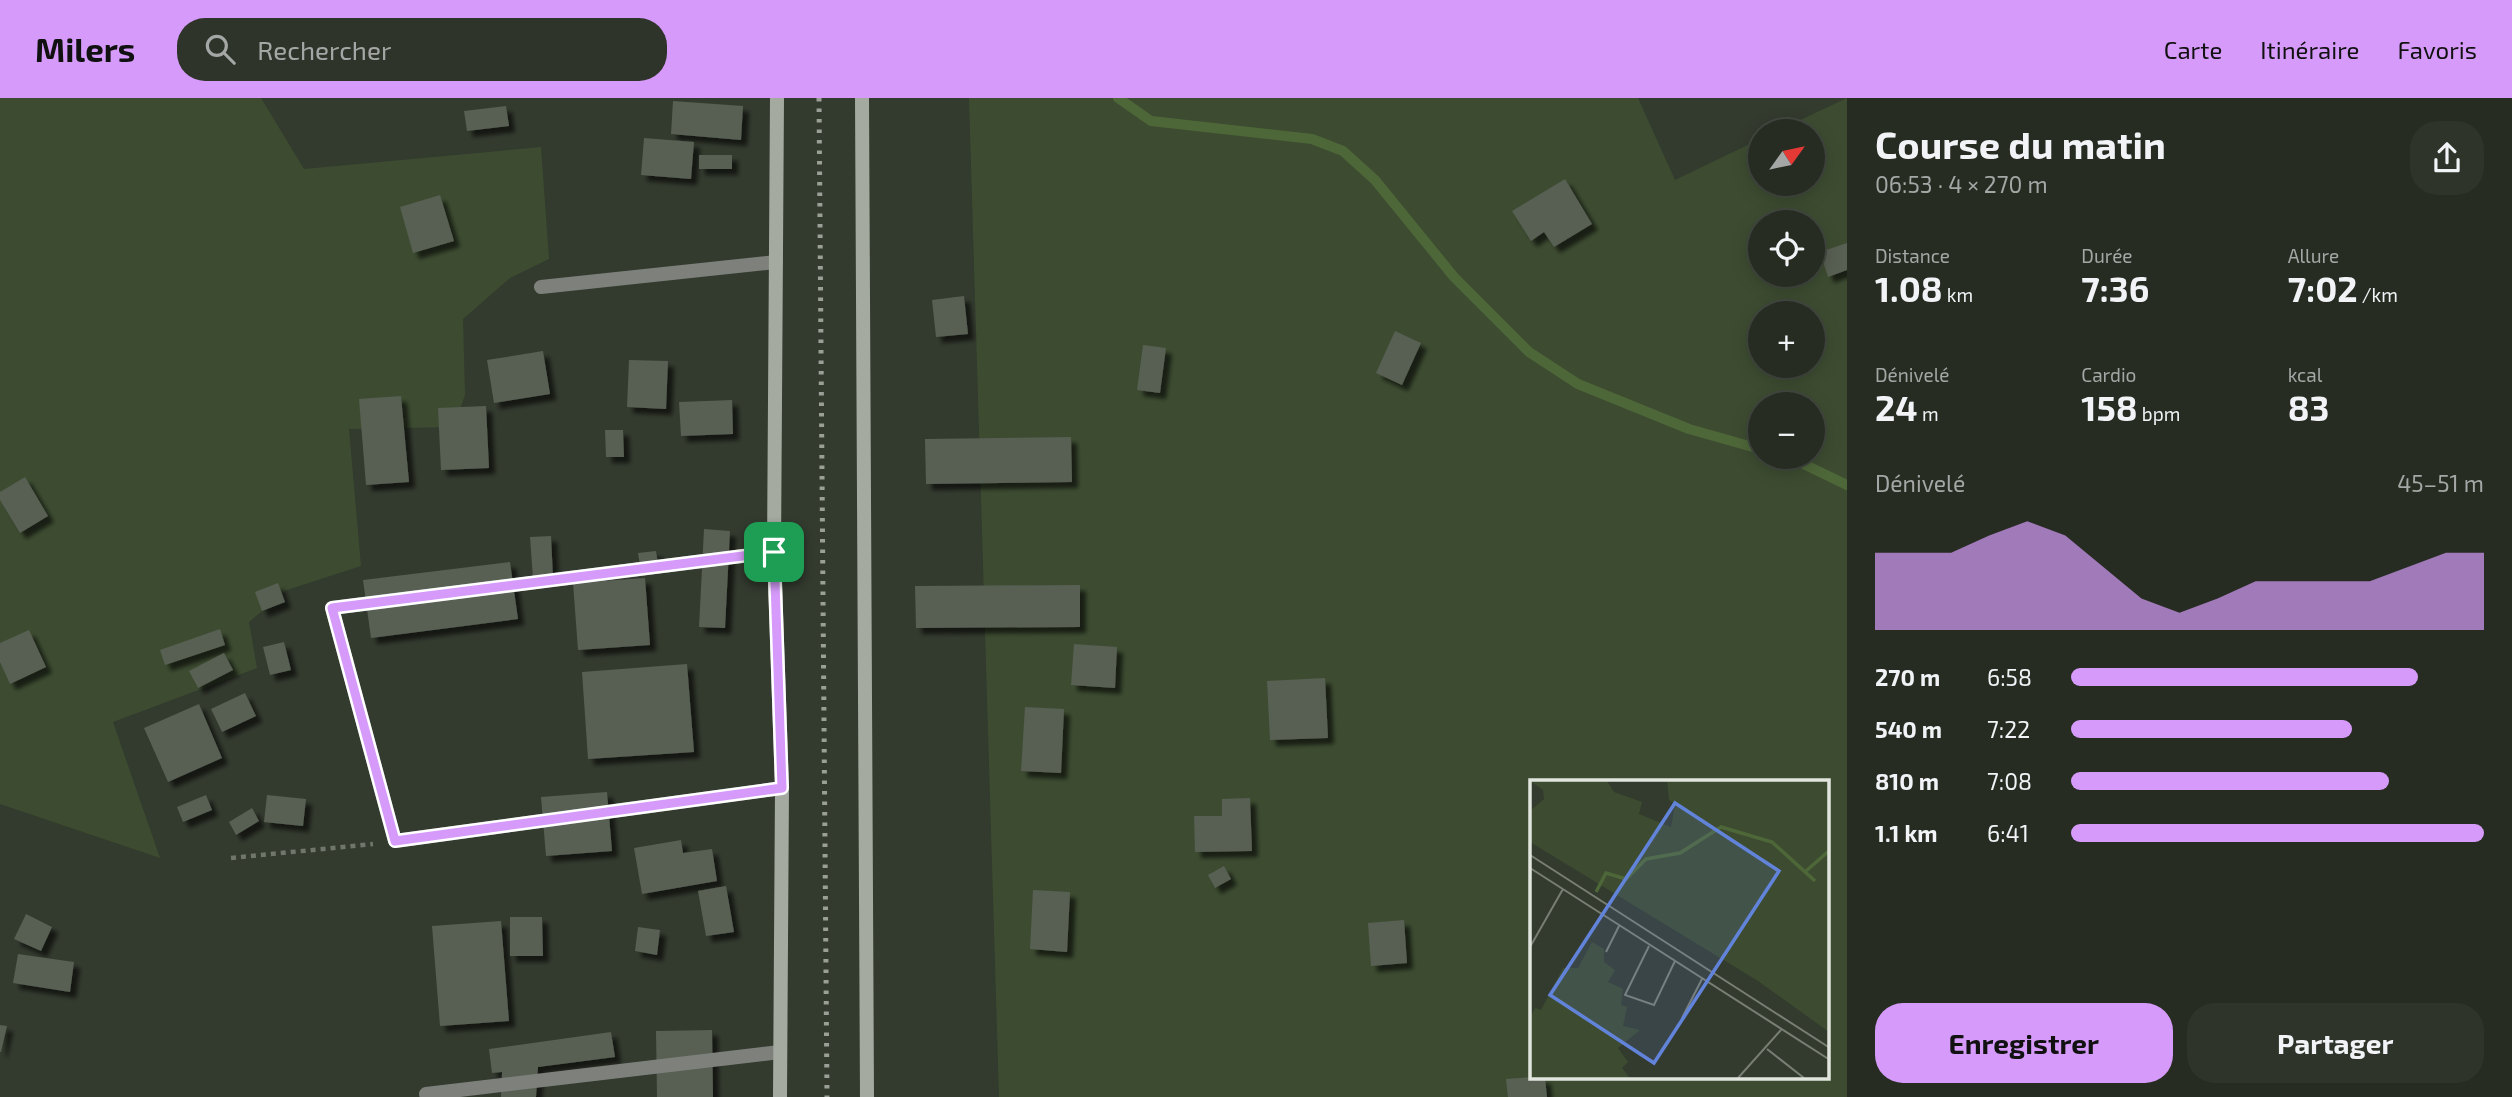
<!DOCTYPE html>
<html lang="fr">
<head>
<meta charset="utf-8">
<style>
  body { margin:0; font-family:"Exo 2",sans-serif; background:#2e342a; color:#f1f3f6; height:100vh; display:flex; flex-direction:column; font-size:26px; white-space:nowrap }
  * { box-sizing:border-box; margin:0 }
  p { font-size:23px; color:#a4a7a5 }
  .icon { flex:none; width:38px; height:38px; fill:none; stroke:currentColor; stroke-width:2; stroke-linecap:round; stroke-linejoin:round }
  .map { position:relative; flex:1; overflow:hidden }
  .sheet { display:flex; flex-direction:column; background:#262c22; width:665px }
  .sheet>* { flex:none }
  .needle { width:46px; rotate:57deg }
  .fabs { position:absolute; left:1748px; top:21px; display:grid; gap:14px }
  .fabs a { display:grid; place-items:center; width:77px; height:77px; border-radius:50%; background:#262c22; box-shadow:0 4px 18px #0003,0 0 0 2px #424840; font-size:35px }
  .pin { position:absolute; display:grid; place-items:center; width:60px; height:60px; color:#fff; margin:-30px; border-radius:14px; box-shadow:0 4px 10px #0006 }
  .round { display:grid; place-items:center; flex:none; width:74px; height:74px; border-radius:28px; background:#2e342a }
  .headline { display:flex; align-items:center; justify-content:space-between; height:119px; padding:0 28px }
  h1 { font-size:38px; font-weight:700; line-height:52px }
  .figures { display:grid; grid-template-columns:repeat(3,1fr); gap:10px; height:119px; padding:7px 28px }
  .figures div { display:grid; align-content:center }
  .figures b { font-size:35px; font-weight:700 }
  .figures small { font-size:19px; font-weight:400 }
  .figures p { font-size:19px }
  .chart { height:196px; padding:14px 28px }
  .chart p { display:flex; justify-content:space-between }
  .chart svg { width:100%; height:126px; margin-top:7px; fill:#d69bfa; opacity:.7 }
  .primary-button { display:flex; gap:14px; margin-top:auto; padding:14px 28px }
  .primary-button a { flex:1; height:80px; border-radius:28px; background:#d69bfa; color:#111; font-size:28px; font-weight:700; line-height:80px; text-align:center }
  .primary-button a+a { background:#2e342a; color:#f1f3f6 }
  ul { padding:0 28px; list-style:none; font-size:23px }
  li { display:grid; grid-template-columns:112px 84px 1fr; align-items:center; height:52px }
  li i { height:18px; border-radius:9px; background:#d69bfa }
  header { display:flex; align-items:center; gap:42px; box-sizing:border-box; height:98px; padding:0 35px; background:#d69bfa; color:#111 }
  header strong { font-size:33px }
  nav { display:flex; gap:38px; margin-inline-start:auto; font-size:24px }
  .search { width:490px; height:63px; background:#2e342a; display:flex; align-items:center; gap:18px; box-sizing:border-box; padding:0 24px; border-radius:28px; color:#a4a7a5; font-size:26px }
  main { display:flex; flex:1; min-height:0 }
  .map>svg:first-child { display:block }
</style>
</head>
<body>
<header>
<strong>Milers</strong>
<div class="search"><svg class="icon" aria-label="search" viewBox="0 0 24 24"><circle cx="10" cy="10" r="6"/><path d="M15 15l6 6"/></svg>Rechercher</div>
<nav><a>Carte</a><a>Itinéraire</a><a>Favoris</a></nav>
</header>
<main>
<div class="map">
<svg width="1847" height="999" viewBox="0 0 1847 999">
  <defs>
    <filter id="shadow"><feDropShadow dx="6" dy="6" stdDeviation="2" flood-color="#0009"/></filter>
  </defs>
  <rect width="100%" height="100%" fill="#333a2e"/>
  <g fill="#3d4c31" fill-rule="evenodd">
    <polygon points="0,0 261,0 304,71 541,49 549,161 510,180 463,221 465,297 454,329 349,331 361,468 287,492 249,524 257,570 113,624 160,760 0,706"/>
    <path d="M 969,0 L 1638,0 L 1675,82 L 1760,41 L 1760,86 L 1813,86 L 1813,33 L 1777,33 L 1847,0 L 1847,999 L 999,999 ZM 1760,124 L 1813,124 L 1813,177 L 1760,177 ZM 1760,215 L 1813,215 L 1813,268 L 1760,268 ZM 1760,306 L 1813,306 L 1813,359 L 1760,359 ZM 1532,684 L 1828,684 L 1828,980 L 1532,980 Z"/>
  </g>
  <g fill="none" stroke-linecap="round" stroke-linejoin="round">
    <g stroke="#4e6739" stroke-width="10">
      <polyline points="1118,0 1151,23 1312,41 1343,53 1375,82 1454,179 1529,254 1578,286 1689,331 1760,351"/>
      <polyline points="1789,359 1847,387"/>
    </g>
  </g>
  <g fill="#585f53" filter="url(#shadow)">
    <polygon points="673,3 743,8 741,42 671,36"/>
    <polygon points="506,8 509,28 467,33 464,13"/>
    <polygon points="644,40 694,44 691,81 641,77"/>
    <rect x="699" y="57" width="33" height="14"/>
    <polygon points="1565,81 1592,126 1554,149 1544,134 1531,143 1512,113"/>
    <polygon points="440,97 454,143 413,155 400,109"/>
    <polygon points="1847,145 1847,172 1828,179 1820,154"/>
    <polygon points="964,198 968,236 936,239 932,202"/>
    <polygon points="1395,233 1421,245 1402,287 1376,275"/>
    <polygon points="1143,247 1166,250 1160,295 1137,292"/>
    <polygon points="543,253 550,296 494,305 487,262"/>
    <polygon points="629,262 668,263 666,311 627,309"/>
    <polygon points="401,298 409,384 366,387 359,301"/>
    <polygon points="732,302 733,336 681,338 679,304"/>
    <polygon points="486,308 489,370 441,372 438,310"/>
    <polygon points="605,332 623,332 624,359 606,359"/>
    <polygon points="1071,339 1072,384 926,386 925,341"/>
    <polygon points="25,379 48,418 20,435 0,402 0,394"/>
    <polygon points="704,431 730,433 725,530 699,529"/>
    <polygon points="551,438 553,480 533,481 530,439"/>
    <polygon points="656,453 658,466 640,468 638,455"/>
    <polygon points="510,464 518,521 371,540 363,482"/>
    <polygon points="645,480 650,547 578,552 573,485"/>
    <polygon points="278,485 285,504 262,513 255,494"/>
    <polygon points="1080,487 1080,529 916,530 915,488"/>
    <polygon points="220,531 225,547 165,567 160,552"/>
    <polygon points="29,532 46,569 10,586 0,564 0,545"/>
    <polygon points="284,544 291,572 270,577 263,549"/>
    <polygon points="1074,546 1117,549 1115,590 1071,587"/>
    <polygon points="224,555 233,572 198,590 189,573"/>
    <polygon points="687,566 694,654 588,661 582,574"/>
    <polygon points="1325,580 1328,640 1270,642 1267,583"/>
    <polygon points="245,595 256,618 222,634 211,611"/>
    <polygon points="199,606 222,660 168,684 144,630"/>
    <polygon points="1025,609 1064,611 1061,675 1021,673"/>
    <polygon points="607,694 612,753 546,758 541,699"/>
    <polygon points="206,697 212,712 183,724 177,709"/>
    <polygon points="267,697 306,701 303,728 264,724"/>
    <polygon points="1250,700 1252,753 1195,754 1194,718 1222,718 1222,701"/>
    <polygon points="252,710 259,723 236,737 229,724"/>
    <polygon points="681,742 683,755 712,751 717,783 642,796 634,750"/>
    <polygon points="1224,768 1231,781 1215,790 1208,777"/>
    <polygon points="726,788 734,834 706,838 698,793"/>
    <polygon points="1033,792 1070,794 1067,854 1030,851"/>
    <polygon points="26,816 52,829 41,853 14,841"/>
    <polygon points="510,819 542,819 543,858 510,858"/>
    <polygon points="1404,822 1407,865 1371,868 1368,825"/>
    <polygon points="501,823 509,923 440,928 432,828"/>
    <polygon points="638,829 660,832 657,857 635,853"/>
    <polygon points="18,856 74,864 70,894 13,885"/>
    <polygon points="0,927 7,928 1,954 0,954"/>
    <polygon points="712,932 713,999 657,999 656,933"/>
    <polygon points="611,934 615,959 538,969 536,999 501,999 502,974 492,975 489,951"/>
    <polygon points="1532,979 1545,980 1547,999 1508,999 1506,981"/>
  </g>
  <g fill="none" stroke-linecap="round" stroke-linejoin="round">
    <polyline stroke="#70766c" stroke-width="4.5" stroke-dasharray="5 5" stroke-linecap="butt" points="231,760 373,746"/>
    <g stroke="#7e817b" stroke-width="14">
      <polyline points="541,189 776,164"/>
      <polyline points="774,454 332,510 395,743 782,690"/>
      <polyline points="426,996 780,954"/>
    </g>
    <g stroke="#a5aaa1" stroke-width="14">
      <polyline points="777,0 774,454 782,690 780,999"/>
      <polyline points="862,0 867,999"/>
    </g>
    <polyline stroke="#9ba097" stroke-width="5" stroke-dasharray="3.5 7" stroke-linecap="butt" points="819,0 827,999"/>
  </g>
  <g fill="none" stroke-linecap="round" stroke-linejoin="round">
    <defs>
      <polygon id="route" points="774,454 782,690 395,743 332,510"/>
    </defs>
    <use href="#route" stroke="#fff" stroke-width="14"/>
    <use href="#route" stroke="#d69bfa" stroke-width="9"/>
  </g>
  <g transform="translate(1530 682)">
    <rect width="299" height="299" fill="#333a2e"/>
    <path d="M 0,1 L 77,1 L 84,12 L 112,22 L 109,34 L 141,47 L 145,24 L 139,20 L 137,1 L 299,1 L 299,252 L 228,201 L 0,62 L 0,31 L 14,19 L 13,10 ZM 62,162 L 74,169 L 74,182 L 85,190 L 78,202 L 93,209 L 91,225 L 97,227 L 93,246 L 110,250 L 88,268 L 98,282 L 92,288 L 100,298 L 0,298 L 0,237 L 5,228 L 11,230 L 33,188 L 48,188 Z" fill="#3d4c31"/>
    <path fill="none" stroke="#4e6739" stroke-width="3.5" d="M 276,91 L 300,70M 66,112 L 76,93 L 96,99 L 116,79 L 150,73 L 191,47 L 242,62 L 285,101"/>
    <path fill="none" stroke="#797e74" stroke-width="2" d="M 0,75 L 300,268M 0,88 L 300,280M 119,166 L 95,215 L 124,225 L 145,181M 0,167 L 33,109M 76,172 L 89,146M 152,238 L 172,199M 237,269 L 274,298M 208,298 L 251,250"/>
    <path fill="#6283da" fill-opacity="0.15" stroke="#6283da" stroke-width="3.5" d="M 145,23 L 249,91 L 124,283 L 20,215 Z"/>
    <rect width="299" height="299" fill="none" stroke="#e1e5de" stroke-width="3.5"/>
  </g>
</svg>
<div class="fabs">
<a><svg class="needle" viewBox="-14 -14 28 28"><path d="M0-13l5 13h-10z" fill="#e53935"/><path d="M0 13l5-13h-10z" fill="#a4a7a5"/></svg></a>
<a><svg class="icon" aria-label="locate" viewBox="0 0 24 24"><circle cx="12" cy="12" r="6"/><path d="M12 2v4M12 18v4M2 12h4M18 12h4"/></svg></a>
<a>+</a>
<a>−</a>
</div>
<div class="pin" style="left:774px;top:454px;background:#1e9e55"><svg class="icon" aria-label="arrive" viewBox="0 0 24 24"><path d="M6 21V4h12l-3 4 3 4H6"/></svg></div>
</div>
<section class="sheet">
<div class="headline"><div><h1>Course du matin</h1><p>06:53 · 4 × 270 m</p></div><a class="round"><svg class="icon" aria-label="share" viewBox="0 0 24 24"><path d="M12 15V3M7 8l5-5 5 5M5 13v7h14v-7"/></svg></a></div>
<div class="figures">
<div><p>Distance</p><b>1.08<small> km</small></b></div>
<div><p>Durée</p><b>7:36</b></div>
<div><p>Allure</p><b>7:02<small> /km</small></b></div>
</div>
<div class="figures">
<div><p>Dénivelé</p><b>24<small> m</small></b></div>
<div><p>Cardio</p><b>158<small> bpm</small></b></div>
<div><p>kcal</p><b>83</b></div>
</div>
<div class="chart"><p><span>Dénivelé</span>45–51 m</p>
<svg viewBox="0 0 160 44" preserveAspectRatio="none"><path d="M0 44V17L10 17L20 17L30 11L40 6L50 11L60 22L70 33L80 38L90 33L100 27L110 27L120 27L130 27L140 22L150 17L160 17V44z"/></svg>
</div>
<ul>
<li><b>270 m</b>6:58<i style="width:84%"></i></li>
<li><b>540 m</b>7:22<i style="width:68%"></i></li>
<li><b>810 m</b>7:08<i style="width:77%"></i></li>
<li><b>1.1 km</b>6:41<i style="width:100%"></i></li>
</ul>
<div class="primary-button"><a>Enregistrer</a><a>Partager</a></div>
</section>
</main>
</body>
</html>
